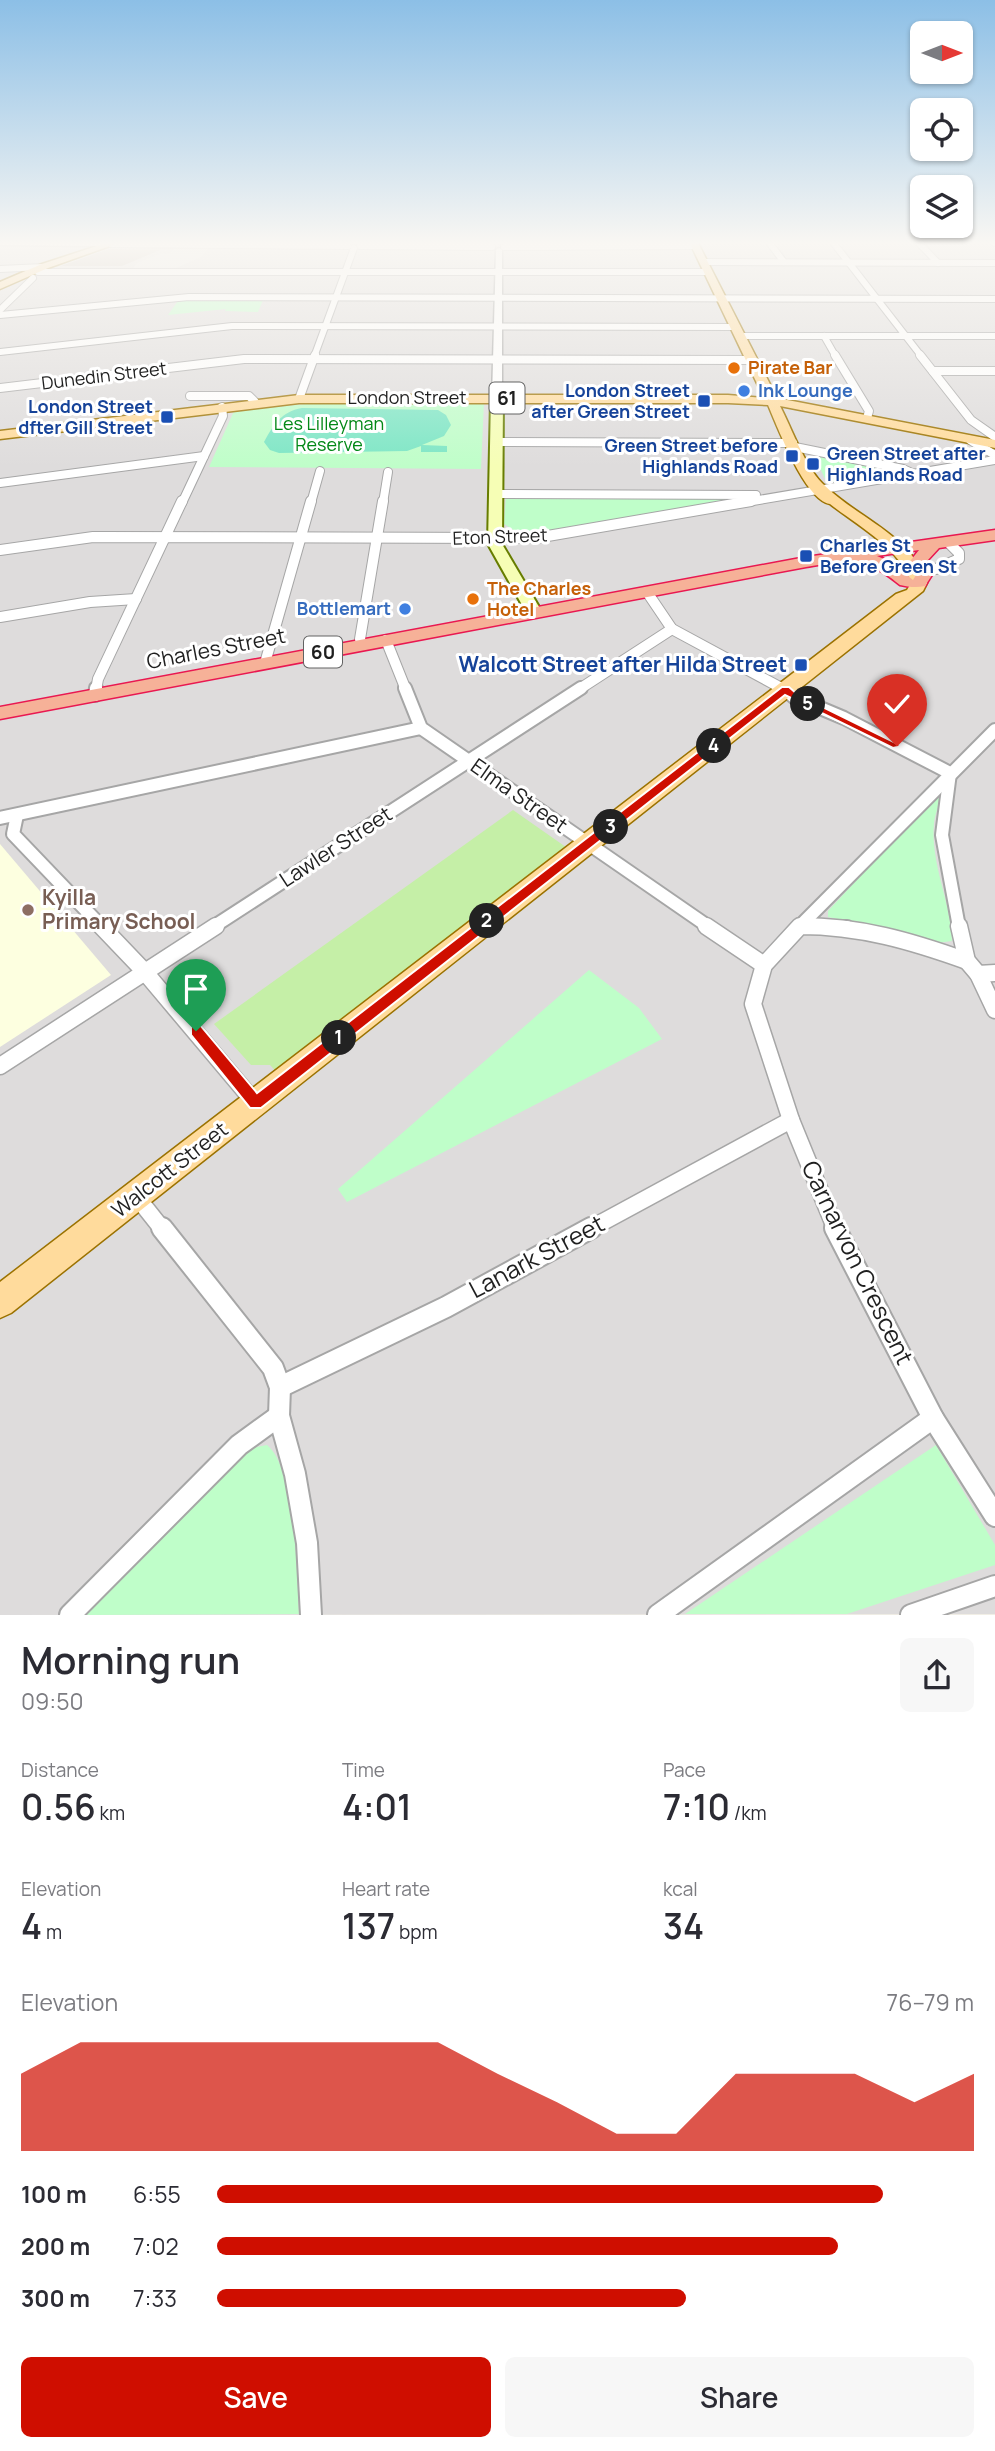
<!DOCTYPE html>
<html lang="en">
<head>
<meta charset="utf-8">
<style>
  body { margin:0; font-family:Manrope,sans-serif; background:#f7f7f7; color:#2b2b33; height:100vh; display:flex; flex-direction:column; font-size:26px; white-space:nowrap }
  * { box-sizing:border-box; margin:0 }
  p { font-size:23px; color:#7c7c81 }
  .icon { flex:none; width:38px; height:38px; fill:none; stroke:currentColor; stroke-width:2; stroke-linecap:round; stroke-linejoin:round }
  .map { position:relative; height:1615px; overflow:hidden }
  .sheet { display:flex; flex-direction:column; background:#fff; flex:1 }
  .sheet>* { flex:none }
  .needle { width:46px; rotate:90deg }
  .fabs { position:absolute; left:910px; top:21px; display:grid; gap:14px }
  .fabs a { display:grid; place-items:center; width:63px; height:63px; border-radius:10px; background:#fff; box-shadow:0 2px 5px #0004; font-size:35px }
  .pin { position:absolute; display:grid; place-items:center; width:60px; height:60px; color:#fff; margin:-72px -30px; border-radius:50% 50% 50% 0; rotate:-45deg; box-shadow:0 0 7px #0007 }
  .pin .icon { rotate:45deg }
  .km { position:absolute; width:35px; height:35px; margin:-18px; border-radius:50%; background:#222; color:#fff; font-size:19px; line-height:35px; text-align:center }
  .round { display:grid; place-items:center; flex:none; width:74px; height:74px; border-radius:10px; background:#f7f7f7 }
  .headline { display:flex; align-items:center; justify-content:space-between; height:119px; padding:0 21px }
  h1 { font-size:38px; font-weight:600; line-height:52px }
  .stats { display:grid; grid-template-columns:repeat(3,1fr); gap:10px; height:119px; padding:7px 21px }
  .stats div { display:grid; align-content:center }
  .stats b { font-size:35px; font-weight:600 }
  .stats small { font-size:19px; font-weight:400 }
  .stats p { font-size:19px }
  .chart { height:196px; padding:14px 21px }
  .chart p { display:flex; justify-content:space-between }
  .chart svg { width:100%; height:126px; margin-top:7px; fill:#cf0e00; opacity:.7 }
  .action { display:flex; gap:14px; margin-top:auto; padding:14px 21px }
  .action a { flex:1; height:80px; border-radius:10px; background:#cf0e00; color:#fff; font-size:28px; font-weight:600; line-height:80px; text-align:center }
  .action a+a { background:#f7f7f7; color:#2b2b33 }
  ul { padding:0 21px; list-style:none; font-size:23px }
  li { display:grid; grid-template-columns:112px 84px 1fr; align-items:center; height:52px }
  li i { height:18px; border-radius:9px; background:#cf0e00 }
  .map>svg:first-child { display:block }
</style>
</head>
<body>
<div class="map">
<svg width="995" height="1615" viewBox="0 0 995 1615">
  <rect width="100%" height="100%" fill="#f1eee5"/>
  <polygon fill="#dedcdc" points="0,241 995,241 995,1614 0,1615"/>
  <polygon fill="#fdffe0" points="0,844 111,975 0,1047"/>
  <polygon fill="#c5efa7" points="513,810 573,852 282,1078 270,1065 251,1065 214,1024"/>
  <g fill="#bffec9">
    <polygon points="180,298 264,298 258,312 225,311 226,309 168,315"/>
    <polygon points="327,402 484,402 481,469 209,467 234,411"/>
    <polygon points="812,451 899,470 827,483"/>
    <polygon points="506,495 741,498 522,535 504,524"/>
    <path d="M 936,795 L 941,797 C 939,805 935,814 934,823 C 930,863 951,902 952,941 L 937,943 L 892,929 L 828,917 L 828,911 Z"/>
    <polygon points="589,970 639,1008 662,1039 347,1202 338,1189"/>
    <path d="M 267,1445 C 296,1468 297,1577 299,1614 L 83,1615 L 252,1448 Z"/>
    <polygon points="936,1445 995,1545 995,1565 847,1614 685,1614"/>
  </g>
  <path fill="#7de6c5" d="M 302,408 L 438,410 L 446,415 L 451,425 L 444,436 L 422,445 L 447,446 L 447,452 L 421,452 L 421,446 L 407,451 L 279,453 L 270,450 L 264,442 C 274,424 281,412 302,408 Z"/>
  <polygon fill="#e7e7e7" points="175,247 209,247 201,257 176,268 133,268 137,263 160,254 170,254"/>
  <polygon fill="#c6bdb4" points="109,249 160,250 122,266 61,266"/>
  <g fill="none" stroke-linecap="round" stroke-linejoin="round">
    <defs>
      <g id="minor-far5">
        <polyline points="768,241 784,262"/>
        <polyline points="832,241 922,357"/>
        <polyline points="917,241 938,263"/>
        <polyline points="992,241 995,243"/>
        <polyline points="111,244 348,246"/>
        <polyline points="360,246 492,247"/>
        <polyline points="504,247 696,246"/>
        <polyline points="704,262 995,263"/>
        <polyline points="0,269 43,267"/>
        <polyline points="38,272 708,272"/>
        <polyline points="0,310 33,278"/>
        <polyline points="0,315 189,297 995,299"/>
        <polyline points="741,336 995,336"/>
        <polyline points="824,336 836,357"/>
        <polyline points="0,352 232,326 737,327"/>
        <polyline points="314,357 354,248"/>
      </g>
      <g id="minor-far4">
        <polyline points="835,355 869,411 867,418"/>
        <polyline points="920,355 971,420 995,437"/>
        <polyline points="933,371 995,371"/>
        <polyline points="0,388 244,359 753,360"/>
        <polyline points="190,396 249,396 255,402"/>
        <polyline points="299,399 315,355"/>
        <polyline points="970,440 995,455"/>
        <polyline points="498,442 793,443"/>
        <polyline points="795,447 903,469 914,474"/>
        <polyline points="0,483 204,456"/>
        <polyline points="498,494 756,495"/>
        <polyline points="182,503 223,416 222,407"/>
        <polyline points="311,503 320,471"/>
        <polyline points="383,503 388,472"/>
        <polyline points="741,503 995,460"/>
      </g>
      <g id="minor-far3">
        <polyline points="0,550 93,537 536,538 751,501"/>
        <polyline points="936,569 959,559 959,553 949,543"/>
        <polyline points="647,592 672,629 785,690"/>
        <polyline points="0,617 90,602 136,599"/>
        <polyline points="386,640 406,690"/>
        <polyline points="362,645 360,639 383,501"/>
        <polyline points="265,663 311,501"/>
        <polyline points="96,690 98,679 182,501"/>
        <polyline points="578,690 672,629"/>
      </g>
      <g id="minor-far2">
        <polyline points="405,688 421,728 709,927"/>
        <polyline points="783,688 794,697 844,718 950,773"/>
        <polyline points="95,695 96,688"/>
        <polyline points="950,773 942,835 959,927"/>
        <polyline points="17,815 13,834 102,927"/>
        <polyline points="0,818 421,728"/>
        <polyline points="800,926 995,730"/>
        <polyline points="213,927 581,688"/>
        <polyline points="799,927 847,927"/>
      </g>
      <g id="minor-far1">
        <polyline points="101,926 144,971 255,1103"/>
        <polyline points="706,926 764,965"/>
        <polyline points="959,926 967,961 978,974 995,1010"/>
        <polyline points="978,974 995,973"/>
        <polyline points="0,1066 216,926"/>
        <polyline points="136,1196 163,1230"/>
        <polyline points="588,1230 791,1120"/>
        <path d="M 836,1230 L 791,1120 L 753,1004 L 764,965 L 800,926 C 860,926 911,941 967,961"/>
      </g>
      <g id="minor">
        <polyline points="162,1228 273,1368 280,1387 279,1416 295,1474 307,1543 311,1615"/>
        <polyline points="835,1228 933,1418 995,1516"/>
        <polyline points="280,1387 446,1307 591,1228"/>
        <polyline points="70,1615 239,1445 279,1416"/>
        <polyline points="658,1615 933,1418"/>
        <polyline points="911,1615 995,1586"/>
      </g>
      <g id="tertiary">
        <polygon points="0,241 111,242 114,244 111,246 0,245"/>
        <polygon points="499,248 502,250 502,398 497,401 492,398 496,250"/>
      </g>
      <polygon id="secondary" points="497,395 503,398 502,544 542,612 534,617 526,612 488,544 491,398"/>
      <g id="primary">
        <polygon points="112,241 124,241 48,268 0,289 0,282 42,264"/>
        <path d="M 689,241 L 697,241 L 777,398 L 995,440 L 995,448 L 780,406 C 792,429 805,466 822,483 C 855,517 912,535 927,583 L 923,591 L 11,1313 L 0,1318 L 0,1282 L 896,594 L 907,590 L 911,583 C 900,548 858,526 830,504 C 805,500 778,428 768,405 L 728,403 L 299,403 L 0,439 L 0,431 L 299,395 L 728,395 L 764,398 Z"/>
      </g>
      <path id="trunk" d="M 995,530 L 995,540 L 939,548 L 927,561 L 932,575 L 925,586 C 917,588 908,587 900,585 C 860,553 854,560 806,567 L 0,719 L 0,707 L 806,557 ZM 919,550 L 911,560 L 916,575 L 913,580 L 891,562 L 877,556 Z"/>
    </defs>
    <use href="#minor-far5" stroke="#a6a6a6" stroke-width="8"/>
    <use href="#minor-far4" stroke="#a6a6a6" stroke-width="10"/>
    <use href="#minor-far3" stroke="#a6a6a6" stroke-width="12"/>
    <use href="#minor-far2" stroke="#a6a6a6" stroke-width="16"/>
    <use href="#minor-far1" stroke="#a6a6a6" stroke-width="19"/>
    <use href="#minor" stroke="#a6a6a6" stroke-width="24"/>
    <use href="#tertiary" stroke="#a6a6a6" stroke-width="3"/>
    <use href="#secondary" stroke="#677d00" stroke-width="4"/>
    <use href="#primary" stroke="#9b7200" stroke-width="3"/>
    <use href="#trunk" stroke="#e91851" stroke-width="3"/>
    <use href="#minor-far5" stroke="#fff" stroke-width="6"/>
    <use href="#minor-far4" stroke="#fff" stroke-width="8"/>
    <use href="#minor-far3" stroke="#fff" stroke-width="10"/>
    <use href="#minor-far2" stroke="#fff" stroke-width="12"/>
    <use href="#minor-far1" stroke="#fff" stroke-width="16"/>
    <use href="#minor" stroke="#fff" stroke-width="20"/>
    <use href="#tertiary" fill="#fff" fill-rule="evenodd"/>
    <use href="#secondary" fill="#f6feb5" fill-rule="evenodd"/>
    <use href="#primary" fill="#ffdb9c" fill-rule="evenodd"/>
    <use href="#trunk" fill="#f6b198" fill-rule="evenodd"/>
  </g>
  <linearGradient id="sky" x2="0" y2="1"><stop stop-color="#8cbfe6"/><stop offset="0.52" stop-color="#f9f7f3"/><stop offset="1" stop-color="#f9f7f3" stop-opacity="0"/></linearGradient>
  <rect width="995" height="467" fill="url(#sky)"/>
  <polygon fill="#cf0e00" stroke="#fff" stroke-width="2" points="782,687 789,687 798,695 902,746 893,748 785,695 261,1108 250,1108 191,1035 191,1026 201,1026 257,1093"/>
  <g fill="#e8710a" stroke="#fff" stroke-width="2.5">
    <circle cx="734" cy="368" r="7"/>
    <circle cx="473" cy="599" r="7"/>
  </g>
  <g fill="#3f7fe0" stroke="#fff" stroke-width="2.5">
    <circle cx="744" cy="391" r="7"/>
    <circle cx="405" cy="609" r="7"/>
  </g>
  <g fill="#1a4fb4" stroke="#fff" stroke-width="2.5">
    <rect x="697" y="394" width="14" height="14" rx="3.5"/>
    <rect x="160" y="410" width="14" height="14" rx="3.5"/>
    <rect x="785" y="449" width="14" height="14" rx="3.5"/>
    <rect x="806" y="457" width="14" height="14" rx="3.5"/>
    <rect x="799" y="549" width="14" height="14" rx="3.5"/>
    <rect x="794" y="658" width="14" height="14" rx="3.5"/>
  </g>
  <circle fill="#8d6e63" stroke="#fff" stroke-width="2.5" cx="28" cy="910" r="7"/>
  <g text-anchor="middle" stroke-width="6" stroke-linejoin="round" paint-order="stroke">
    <g font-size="18" font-weight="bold" fill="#c56008" stroke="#fff" text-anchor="start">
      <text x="748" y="374">Pirate Bar</text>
      <text x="487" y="595">The Charles<tspan x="487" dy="21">Hotel</tspan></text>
    </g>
    <g font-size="18" fill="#1f1f1f" stroke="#fff">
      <text transform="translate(104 376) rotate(-7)" y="6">Dunedin Street</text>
      <text x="407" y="404">London Street</text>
      <text transform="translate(500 537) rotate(-2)" y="6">Eton Street</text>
    </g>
    <g font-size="18" font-weight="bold" fill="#164399" stroke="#fff" text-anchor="end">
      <text x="690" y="397">London Street<tspan x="690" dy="21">after Green Street</tspan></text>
      <text x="153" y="413">London Street<tspan x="153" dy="21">dfter Gill Street</tspan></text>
      <text x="778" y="452">Green Street before<tspan x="778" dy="21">Highlands Road</tspan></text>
      <text x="827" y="460" text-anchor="start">Green Street after<tspan x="827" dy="21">Highlands Road</tspan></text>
      <text x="820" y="552" text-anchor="start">Charles St<tspan x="820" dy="21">Before Green St</tspan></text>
    </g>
    <g font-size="18" font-weight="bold" fill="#366cbe" stroke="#fff" text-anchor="start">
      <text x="758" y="397">Ink Lounge</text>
      <text x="391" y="615" text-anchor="end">Bottlemart</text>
    </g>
    <g font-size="18" fill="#038817" stroke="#fff">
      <text x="329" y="430">Les Lilleyman<tspan x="329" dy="21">Reserve</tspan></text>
    </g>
    <g fill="#fff" stroke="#626262" stroke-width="2">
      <rect x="489.5" y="382.5" width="35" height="31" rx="5"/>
      <rect x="304" y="636.5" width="38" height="31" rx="5"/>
    </g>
    <g font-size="19" font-weight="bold" fill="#1f1f1f">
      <text x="507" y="405">61</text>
      <text x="323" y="659">60</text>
    </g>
    <g font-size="21" fill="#1f1f1f" stroke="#fff">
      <text transform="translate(216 649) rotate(-11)" y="7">Charles Street</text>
      <text transform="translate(519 796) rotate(35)" y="7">Elma Street</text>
      <text transform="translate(336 847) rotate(-33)" y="7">Lawler Street</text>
      <text transform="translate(170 1170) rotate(-38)" y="7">Walcott Street</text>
    </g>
    <g font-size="21" font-weight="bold" fill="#164399" stroke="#fff" text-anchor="end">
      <text x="787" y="672">Walcott Street after Hilda Street</text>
    </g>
    <g font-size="21" font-weight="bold" fill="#785e54" stroke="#fff" text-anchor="start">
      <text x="42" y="905">Kyilla<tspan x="42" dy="24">Primary School</tspan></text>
    </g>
    <g font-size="24" fill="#1f1f1f" stroke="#fff">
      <text transform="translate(537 1257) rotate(-28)" y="8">Lanark Street</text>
      <text transform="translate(857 1263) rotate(64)" y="8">Carnarvon Crescent</text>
    </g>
  </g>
</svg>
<div class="fabs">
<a><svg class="needle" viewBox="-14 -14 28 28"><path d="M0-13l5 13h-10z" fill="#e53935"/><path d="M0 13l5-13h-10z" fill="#7c7c81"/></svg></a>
<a><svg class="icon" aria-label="locate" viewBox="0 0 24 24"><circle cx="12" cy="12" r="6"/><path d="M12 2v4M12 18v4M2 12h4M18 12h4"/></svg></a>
<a><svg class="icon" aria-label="layers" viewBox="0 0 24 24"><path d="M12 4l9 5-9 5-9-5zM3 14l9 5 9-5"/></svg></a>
</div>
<div class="pin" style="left:196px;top:1031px;background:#1e9e55"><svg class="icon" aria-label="arrive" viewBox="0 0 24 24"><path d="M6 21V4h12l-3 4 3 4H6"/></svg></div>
<div class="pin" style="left:897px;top:746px;background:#d93025"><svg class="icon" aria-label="check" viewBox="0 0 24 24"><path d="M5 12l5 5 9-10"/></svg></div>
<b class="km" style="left:339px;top:1038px">1</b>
<b class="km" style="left:487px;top:921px">2</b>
<b class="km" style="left:611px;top:827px">3</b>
<b class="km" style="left:714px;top:746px">4</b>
<b class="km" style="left:808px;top:704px">5</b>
</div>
<section class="sheet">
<div class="headline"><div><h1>Morning run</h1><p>09:50</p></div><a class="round"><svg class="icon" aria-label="share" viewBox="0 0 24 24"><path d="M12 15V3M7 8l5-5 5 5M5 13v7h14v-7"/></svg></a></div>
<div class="stats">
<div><p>Distance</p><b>0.56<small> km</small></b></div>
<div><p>Time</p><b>4:01</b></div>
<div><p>Pace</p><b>7:10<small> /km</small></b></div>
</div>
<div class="stats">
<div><p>Elevation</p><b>4<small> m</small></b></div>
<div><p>Heart rate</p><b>137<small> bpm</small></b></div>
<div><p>kcal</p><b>34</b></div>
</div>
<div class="chart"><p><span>Elevation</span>76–79 m</p>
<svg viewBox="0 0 160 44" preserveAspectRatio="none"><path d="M0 44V17L10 6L20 6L30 6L40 6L50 6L60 6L70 6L80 17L90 27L100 38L110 38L120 17L130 17L140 17L150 27L160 17V44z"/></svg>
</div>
<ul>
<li><b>100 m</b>6:55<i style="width:88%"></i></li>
<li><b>200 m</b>7:02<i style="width:82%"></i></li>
<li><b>300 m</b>7:33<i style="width:62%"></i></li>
</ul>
<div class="action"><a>Save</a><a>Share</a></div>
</section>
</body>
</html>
